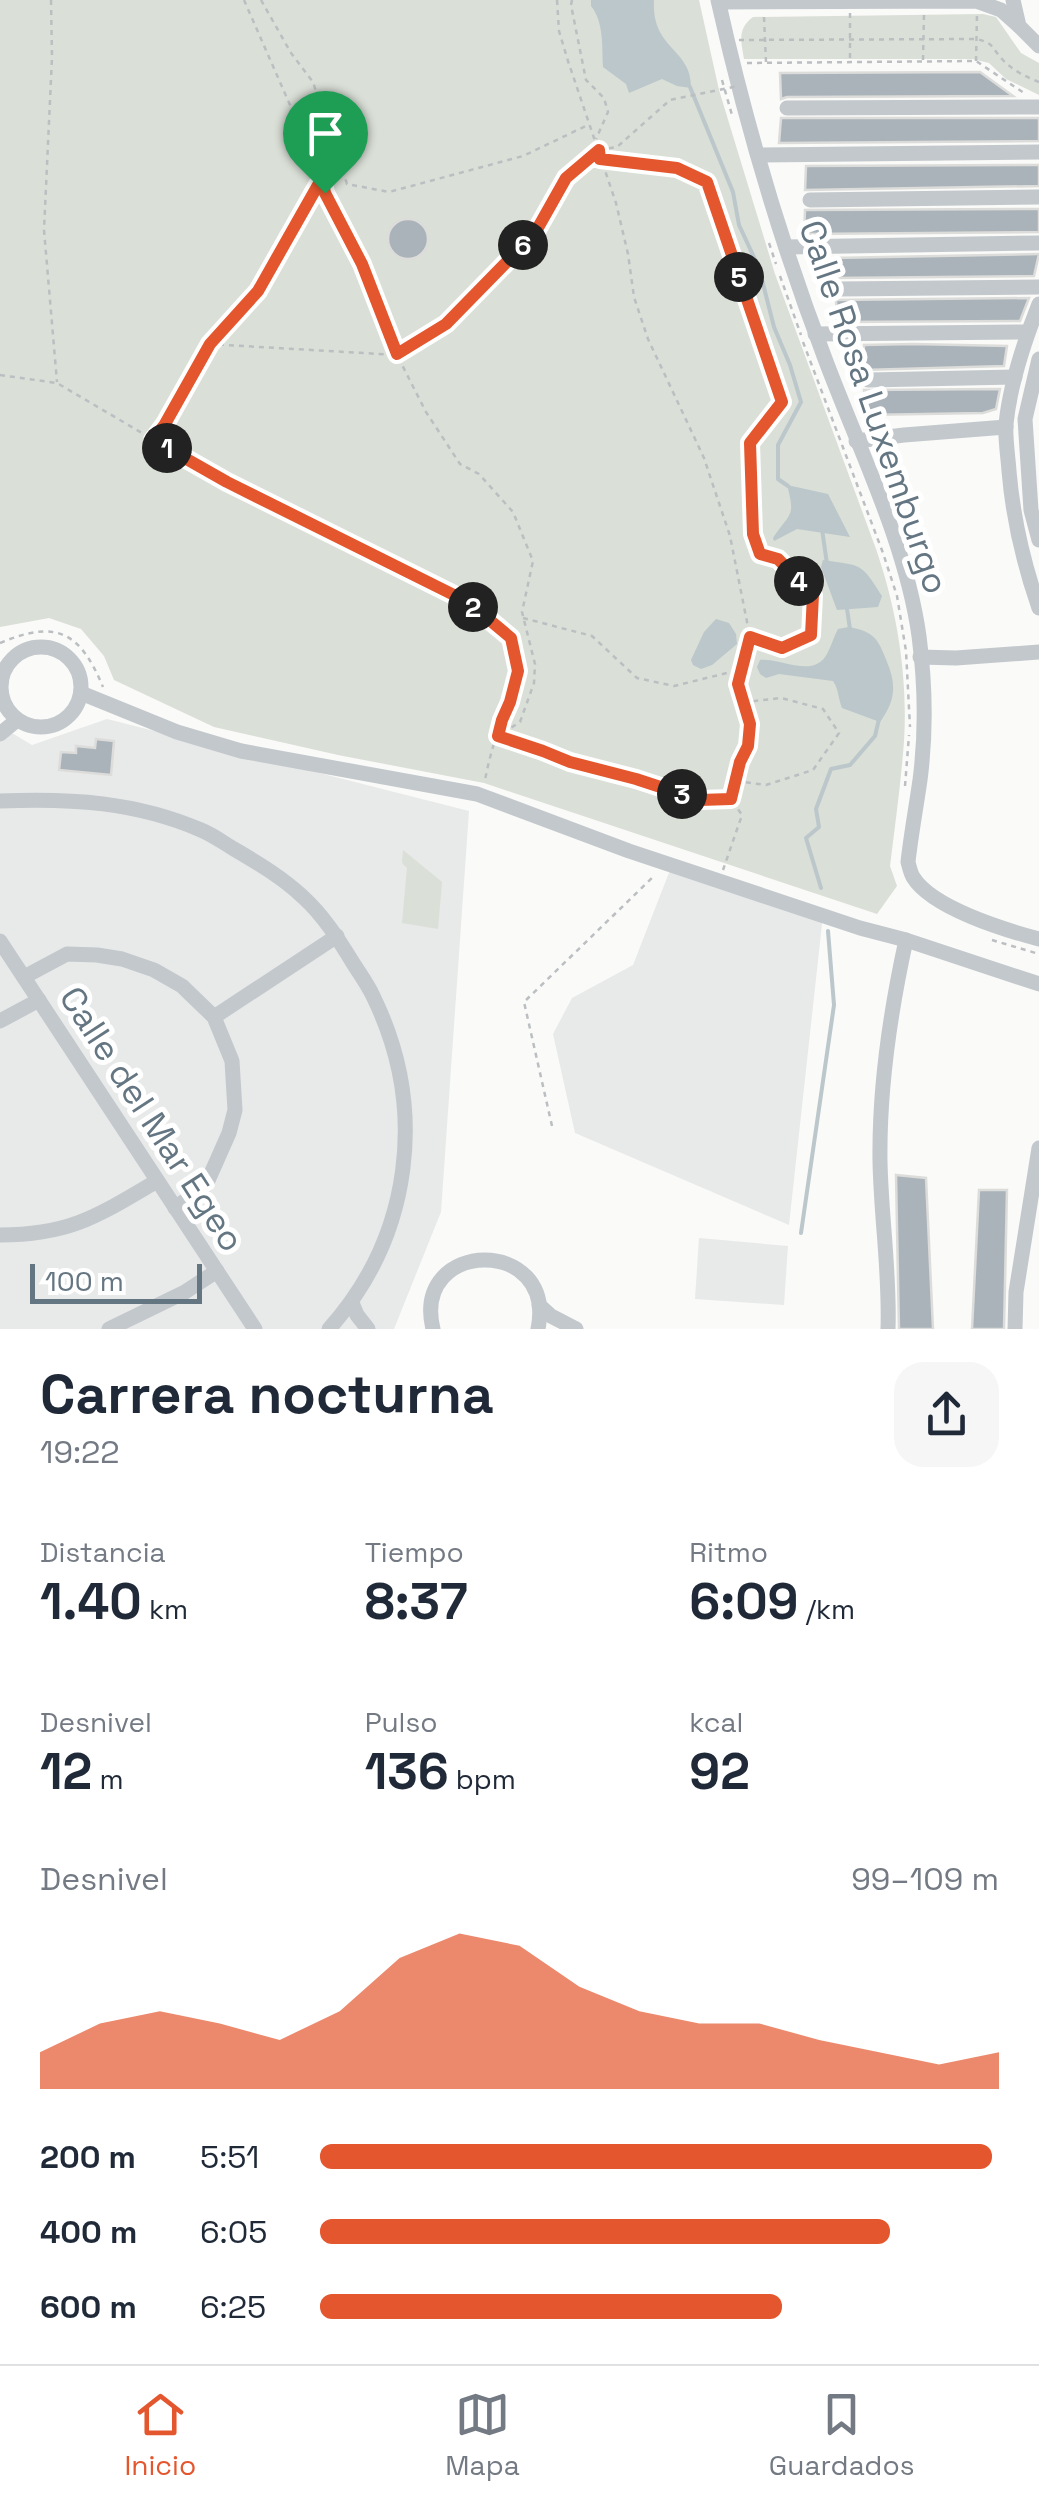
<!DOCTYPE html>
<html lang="es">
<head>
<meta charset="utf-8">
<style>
  body { margin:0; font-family:"Space Grotesk",sans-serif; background:#f6f6f7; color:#1f2937; height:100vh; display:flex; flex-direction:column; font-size:38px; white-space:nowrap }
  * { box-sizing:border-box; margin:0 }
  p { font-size:32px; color:#747a83 }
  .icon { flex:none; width:55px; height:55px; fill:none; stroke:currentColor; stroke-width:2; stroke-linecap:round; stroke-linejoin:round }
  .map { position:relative; height:1329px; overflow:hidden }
  .drawer { display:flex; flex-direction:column; background:#fff; flex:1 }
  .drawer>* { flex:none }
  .scale { position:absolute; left:30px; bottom:25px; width:172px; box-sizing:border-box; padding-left:10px; border:5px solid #657683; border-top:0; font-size:28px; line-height:35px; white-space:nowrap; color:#657683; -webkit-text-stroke:8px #fff; paint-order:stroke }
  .pin { position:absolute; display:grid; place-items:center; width:85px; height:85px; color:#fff; margin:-102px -42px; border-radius:50% 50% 50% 0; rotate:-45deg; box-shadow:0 0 10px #0007 }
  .pin .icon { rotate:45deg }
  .km { position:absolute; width:50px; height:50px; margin:-25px; border-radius:50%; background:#222; color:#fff; font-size:28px; line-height:50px; text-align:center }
  .round { display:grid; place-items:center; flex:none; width:105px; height:105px; border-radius:30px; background:#f6f6f7 }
  .summary { display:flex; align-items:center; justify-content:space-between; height:170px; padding:0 40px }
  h1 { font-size:55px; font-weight:600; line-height:75px }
  .figures { display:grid; grid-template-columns:repeat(3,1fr); gap:15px; height:170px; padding:10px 40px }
  .figures div { display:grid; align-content:center }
  .figures b { font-size:50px; font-weight:600 }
  .figures small { font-size:28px; font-weight:400 }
  .figures p { font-size:28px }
  .chart { height:280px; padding:20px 40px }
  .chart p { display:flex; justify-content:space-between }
  .chart svg { width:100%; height:180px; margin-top:10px; fill:#e4572e; opacity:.7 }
  ul { padding:0 40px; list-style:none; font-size:32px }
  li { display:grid; grid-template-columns:160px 120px 1fr; align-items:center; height:75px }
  li i { height:25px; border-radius:12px; background:#e4572e }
  .tabs { display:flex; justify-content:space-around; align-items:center; height:140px; border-top:2px solid #e0e1e3; background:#fff; font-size:28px; color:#747a83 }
  .tabs a { display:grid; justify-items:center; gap:5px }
  .tabs .current { color:#e4572e }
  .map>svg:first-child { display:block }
</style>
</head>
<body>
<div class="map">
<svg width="1039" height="1329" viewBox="0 0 1039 1329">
  <rect width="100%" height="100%" fill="#fafaf8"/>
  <g fill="#e8e9e9">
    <polygon points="107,719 469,811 441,1212 394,1329 0,1329 0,726 32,745"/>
    <polygon points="672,865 823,915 789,1225 575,1133 553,1034 572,998 633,965"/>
    <polygon points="699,1238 788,1246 784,1305 695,1299"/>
  </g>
  <g fill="#dadfd7">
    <path d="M 0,0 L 699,0 L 719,90 L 775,274 L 876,549 C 897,610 908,676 904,741 C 901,783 895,825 890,866 L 897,886 L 877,914 L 484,783 L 338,755 L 214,727 L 114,680 L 104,656 L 81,629 L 49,618 L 0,627 Z"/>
    <path d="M 983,14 L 996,17 L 1021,53 L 1039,63 L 1039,95 L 1006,79 L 989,63 L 972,59 L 744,59 C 741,41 737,29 753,17 Z"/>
    <polygon points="403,850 442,882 438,929 402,923 407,868 402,863"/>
  </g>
  <g fill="#bbc7cb">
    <path d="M 591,0 L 654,0 C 651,50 692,48 691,88 L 677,86 L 662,79 L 629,93 L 626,84 L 603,67 C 602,47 604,22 591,6 Z"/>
    <path d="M 787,485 L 828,494 L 850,537 L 797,529 L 774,541 L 773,538 C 790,512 796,518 787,485 Z"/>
    <path d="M 823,560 C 862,566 861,562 882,596 L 878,607 L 837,610 L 821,567 Z"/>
    <polygon points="716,619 729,623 736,634 737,644 712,665 701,669 693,665 691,660 704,632"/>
    <path d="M 849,627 C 875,632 878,639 887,662 C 897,686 895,701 880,722 L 842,708 C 838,698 839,690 833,681 L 779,674 L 766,678 L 760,674 L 757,667 L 760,660 C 782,658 815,680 828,652 C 832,644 834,636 838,629 Z"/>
  </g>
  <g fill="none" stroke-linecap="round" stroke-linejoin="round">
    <g stroke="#bbc7cb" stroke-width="4">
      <polyline points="690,87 733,192 739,225 759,268 774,327 790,365 801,402 778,445 778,479 788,486"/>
      <polyline points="822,529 827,564"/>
      <polyline points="847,609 850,629"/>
      <polyline points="821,888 806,838 819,827 816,809 831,769 850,765 875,736 879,719"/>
      <polyline points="801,1233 834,1005 828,931"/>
    </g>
  </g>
  <g fill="#aab3b9" stroke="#dcdcda" stroke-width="2.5">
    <polygon points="980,72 1013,96 787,97 781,99 780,73"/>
    <polygon points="781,118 1039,118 1039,141 779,143"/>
    <polygon points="1039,165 1039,186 805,190 806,166"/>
    <polygon points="1039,209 1039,232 804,234 805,210"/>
    <circle cx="408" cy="239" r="20"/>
    <polygon points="1039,254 1034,276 834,278 834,258"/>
    <polygon points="1029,298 1020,321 837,322 836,300"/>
    <polygon points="913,344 1007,346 1004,366 863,370 864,345"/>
    <polygon points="1000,389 996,409 983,413 864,415 864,390"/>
    <polygon points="96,739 114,741 111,775 59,770 61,752 76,753 76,746 95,748"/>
    <polygon points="896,1175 926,1178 933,1329 899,1329"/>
    <polygon points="979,1190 1007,1190 1004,1329 972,1329"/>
  </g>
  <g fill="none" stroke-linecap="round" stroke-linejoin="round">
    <g stroke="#bbbfc2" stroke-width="2.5" stroke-dasharray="5 5" stroke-linecap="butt">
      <polyline points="51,0 52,57 44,230 57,382"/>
      <polyline points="244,0 322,178 325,193 362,264 397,355 426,412 460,464 479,474 513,512 533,561 522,612 535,664 534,683 520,722 498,736"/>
      <polyline points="261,0 291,53 313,82 347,184 389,192 523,156 588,125"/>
      <polyline points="557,0 559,31 568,61 616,203 628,254 634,297 648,339 704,458 730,536 750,637 738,685 750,724 748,746 740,763 731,799 742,815 723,870"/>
      <polyline points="572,0 571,5 586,80 604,98 608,112 596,139"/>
      <polyline points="850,13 850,60"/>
      <polyline points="764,17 766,62"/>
      <path d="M 739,40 L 977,39 C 995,44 991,47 1002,59 C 1012,70 1026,77 1039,82"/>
      <polyline points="923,60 924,13"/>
      <polyline points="976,61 977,15"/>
      <polyline points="747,63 976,61 1024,93"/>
      <polyline points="722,80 732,115"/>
      <polyline points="602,159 677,168 707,182 782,402 751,443 753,534 761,553 777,559 813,595 811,635 782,648 752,637"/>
      <polyline points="769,243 776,264"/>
      <polyline points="780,276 801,335"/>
      <polyline points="803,342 883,553 897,596 906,651 910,727"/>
      <polyline points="209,344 397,355 447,324 535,233 566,178 598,151"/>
      <path d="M 0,375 L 57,383 L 227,483 L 468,603 L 511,638 C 513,649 517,661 517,671 C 517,687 509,703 503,718 C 495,738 489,759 485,780"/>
      <polyline points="154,439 209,344 258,291 322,178"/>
      <polyline points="523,618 592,636 637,678 674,686 735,671"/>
      <path d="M 0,643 C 57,619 80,632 103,687"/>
      <polyline points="500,737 543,751 570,762 637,779 700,800 731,799"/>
      <polyline points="736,781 766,785 813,770 839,733 823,709 781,698 746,702"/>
      <polyline points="905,786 909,735"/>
      <polyline points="992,940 1039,954"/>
      <polyline points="552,1126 524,1002 654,876"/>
    </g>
    <g stroke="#c3c8cc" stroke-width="15">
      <path d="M 718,0 C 745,121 780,240 824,356 C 857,445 906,542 919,636 C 925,682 926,734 920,780 C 916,808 911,835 908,862 C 909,866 911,874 913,877 C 932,908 1005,930 1039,939"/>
      <polyline points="1013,0 1019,26 1039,46"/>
      <polyline points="719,2 976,1 1001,10 1019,26"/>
      <polyline points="787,108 1039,107"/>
      <polyline points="758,155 1039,152"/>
      <polyline points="810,200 1039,197"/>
      <polyline points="786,247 1039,243"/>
      <polyline points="838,289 1039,287"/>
      <path d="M 1039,304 C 1024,342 1010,384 1006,424 C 1005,439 1008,456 1009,471 C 1013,519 1023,562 1039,608"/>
      <polyline points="815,334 1028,332"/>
      <polyline points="1039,359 1025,419 1031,510 1039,540"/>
      <polyline points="868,380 1015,377"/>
      <polyline points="856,441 904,435 1006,427"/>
      <circle cx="41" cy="687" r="40"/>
      <polyline points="920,657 956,658 1039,652"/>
      <polyline points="81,693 177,732 241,751 477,794 629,851 860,928 906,940 1039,984"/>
      <polyline points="0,734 17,720"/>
      <path d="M 0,801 C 71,798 136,802 201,830 C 213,835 224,843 234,849 C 258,863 283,878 303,897 C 323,915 339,940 353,963 C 360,974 368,985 373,996 C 428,1108 412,1236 329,1329"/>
      <polyline points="0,941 255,1329"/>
      <polyline points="24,977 67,954 97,955 122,959 154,970 182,986 214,1017 232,1061 235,1110 229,1133 206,1185 175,1208"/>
      <polyline points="214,1017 337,936"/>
      <polyline points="0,1021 39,1000"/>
      <path d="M 0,1235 C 71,1235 99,1215 157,1181"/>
      <polyline points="352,1303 357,1315 368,1329"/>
      <polyline points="539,1305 551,1316 576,1329"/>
      <polyline points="109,1329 185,1292 217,1271"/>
      <path d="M 433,1329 C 411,1238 557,1236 538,1329"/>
      <path d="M 888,1329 C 890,1273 881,1217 880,1161 C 879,1086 890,1013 906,940"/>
      <polyline points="1015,1329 1016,1292 1039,1148"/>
    </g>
    <polyline stroke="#bbbfc2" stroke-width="2.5" stroke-dasharray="5 5" stroke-linecap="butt" points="599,150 617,147 670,100 738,86"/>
  </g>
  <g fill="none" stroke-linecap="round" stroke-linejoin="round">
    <defs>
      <polygon id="route" points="599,150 600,159 677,168 707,182 782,402 750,443 753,534 760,554 778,559 813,595 811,635 782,648 750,637 738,684 750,724 748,746 740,762 731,799 700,800 636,779 570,762 543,751 498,736 502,720 510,702 518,671 511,638 468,602 227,482 153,440 165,424 210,344 258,291 322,178 325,193 362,264 397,354 446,324 535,233 566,178"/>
    </defs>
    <use href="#route" stroke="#fff" stroke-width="20"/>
    <use href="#route" stroke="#e4572e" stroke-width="12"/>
  </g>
  <g text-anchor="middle" stroke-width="10" stroke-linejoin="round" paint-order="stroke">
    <g font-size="35" fill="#657683" stroke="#fff">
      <text transform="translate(874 407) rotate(71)" y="12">Calle Rosa Luxemburgo</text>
      <text transform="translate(152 1119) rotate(57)" y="12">Calle del Mar Egeo</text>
    </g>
  </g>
</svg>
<div class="scale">100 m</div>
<div class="pin" style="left:325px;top:193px;background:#1e9e55"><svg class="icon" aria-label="arrive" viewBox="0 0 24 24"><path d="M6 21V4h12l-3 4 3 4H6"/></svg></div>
<b class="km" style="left:167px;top:448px">1</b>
<b class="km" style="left:473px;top:607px">2</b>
<b class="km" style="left:682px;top:794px">3</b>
<b class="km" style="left:799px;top:581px">4</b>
<b class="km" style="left:739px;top:277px">5</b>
<b class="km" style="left:523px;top:245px">6</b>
</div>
<section class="drawer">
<div class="summary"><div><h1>Carrera nocturna</h1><p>19:22</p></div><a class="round"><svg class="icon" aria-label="share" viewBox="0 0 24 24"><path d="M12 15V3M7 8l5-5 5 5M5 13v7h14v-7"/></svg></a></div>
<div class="figures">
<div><p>Distancia</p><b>1.40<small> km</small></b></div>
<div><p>Tiempo</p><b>8:37</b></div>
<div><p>Ritmo</p><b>6:09<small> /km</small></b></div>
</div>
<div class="figures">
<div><p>Desnivel</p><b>12<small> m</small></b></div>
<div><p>Pulso</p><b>136<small> bpm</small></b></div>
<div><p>kcal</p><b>92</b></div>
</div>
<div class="chart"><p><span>Desnivel</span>99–109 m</p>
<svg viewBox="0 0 160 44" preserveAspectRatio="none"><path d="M0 44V35L10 28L20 25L30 28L40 32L50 25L60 12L70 6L80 9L90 19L100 25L110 28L120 28L130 32L140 35L150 38L160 35V44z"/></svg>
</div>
<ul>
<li><b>200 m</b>5:51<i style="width:99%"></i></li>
<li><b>400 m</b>6:05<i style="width:84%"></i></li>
<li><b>600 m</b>6:25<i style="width:68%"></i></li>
</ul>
</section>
<nav class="tabs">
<a class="current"><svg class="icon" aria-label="home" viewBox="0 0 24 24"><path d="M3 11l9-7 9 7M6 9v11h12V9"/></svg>Inicio</a>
<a><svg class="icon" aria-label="map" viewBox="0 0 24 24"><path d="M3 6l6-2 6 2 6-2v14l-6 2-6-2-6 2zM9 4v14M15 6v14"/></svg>Mapa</a>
<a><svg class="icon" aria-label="saved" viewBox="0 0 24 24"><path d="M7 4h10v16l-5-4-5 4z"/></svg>Guardados</a>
</nav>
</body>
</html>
